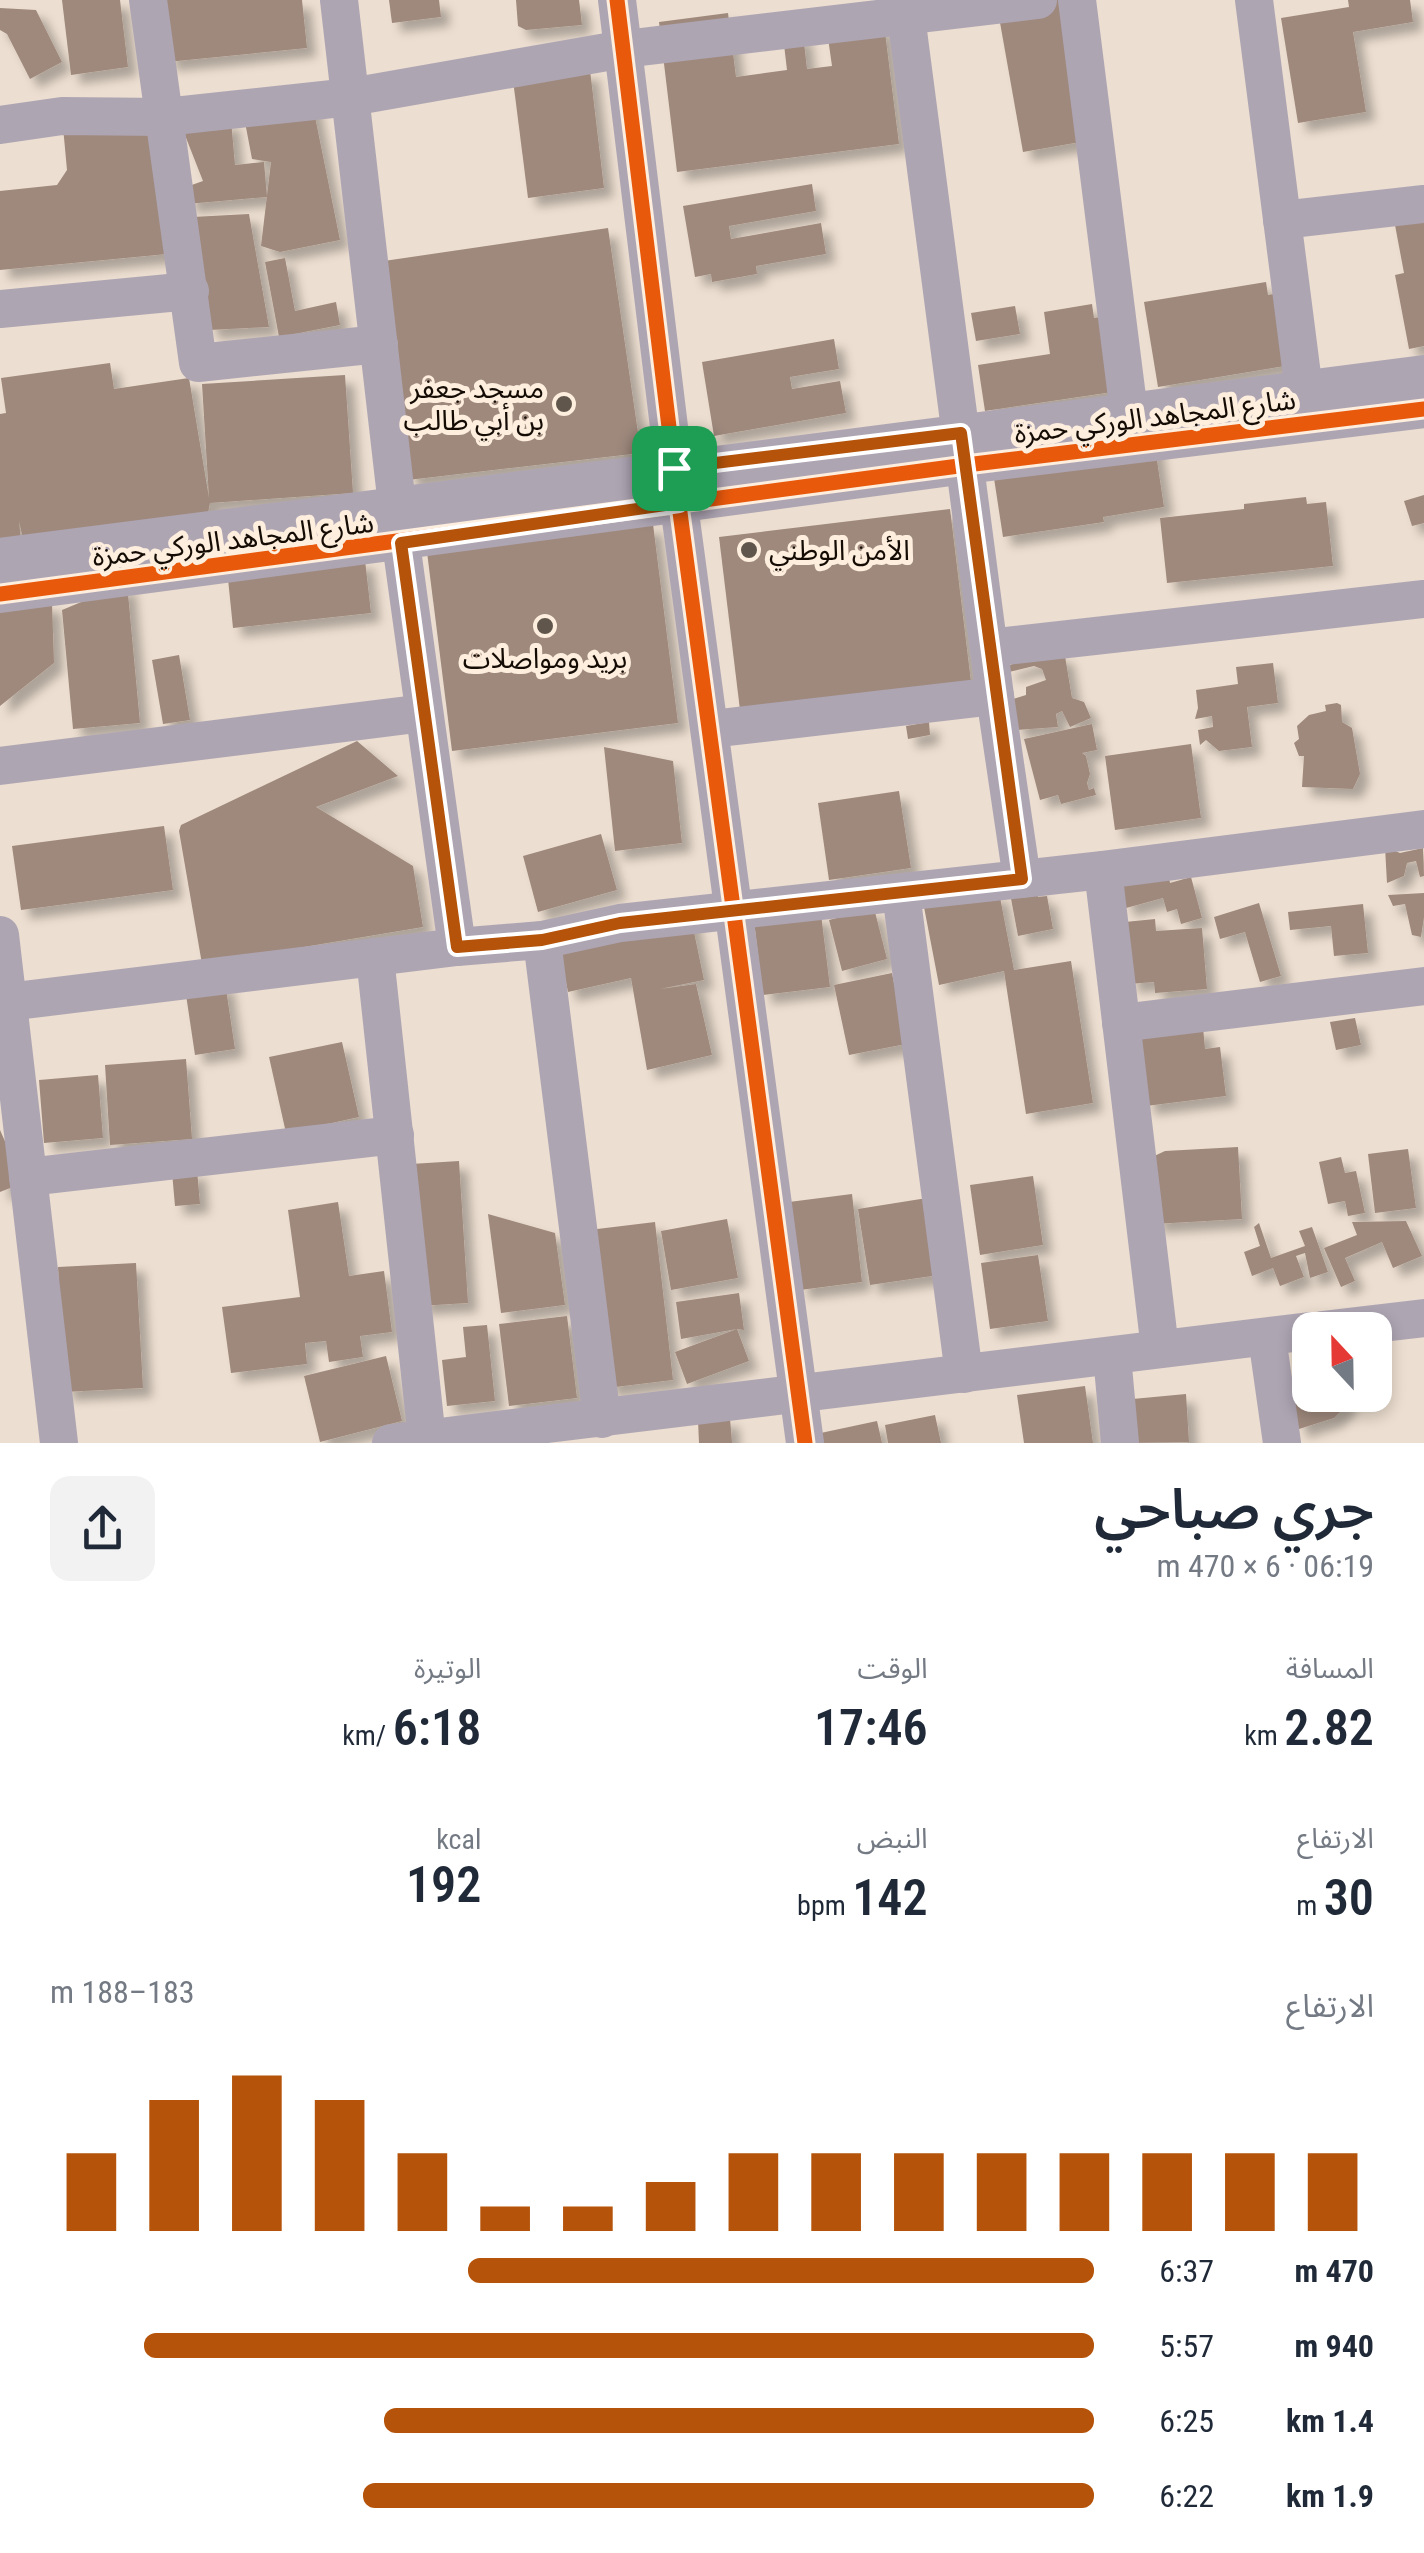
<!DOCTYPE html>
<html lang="ar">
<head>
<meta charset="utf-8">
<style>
  body { margin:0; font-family:"Roboto Condensed","Noto Sans Arabic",sans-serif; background:#f2f2f3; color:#1f2937; direction:rtl; height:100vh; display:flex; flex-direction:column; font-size:38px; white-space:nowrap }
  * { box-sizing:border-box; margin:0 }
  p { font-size:32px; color:#747a83 }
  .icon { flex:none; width:55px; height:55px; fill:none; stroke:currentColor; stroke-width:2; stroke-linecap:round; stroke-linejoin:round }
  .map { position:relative; height:1443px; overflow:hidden; direction:ltr }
  .drawer { display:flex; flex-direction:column; background:#fff; flex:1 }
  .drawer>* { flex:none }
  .needle { width:65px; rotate:338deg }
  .fabs { position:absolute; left:1292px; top:1312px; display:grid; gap:20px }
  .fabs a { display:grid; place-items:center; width:100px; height:100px; border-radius:20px; background:#fff; box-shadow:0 5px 15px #0003; font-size:50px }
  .pin { position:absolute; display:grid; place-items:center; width:85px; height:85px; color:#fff; margin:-42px; border-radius:20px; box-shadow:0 5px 15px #0006 }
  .round { display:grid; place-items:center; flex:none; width:105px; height:105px; border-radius:20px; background:#f2f2f3 }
  .headline { display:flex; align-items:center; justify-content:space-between; height:170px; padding:0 50px }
  h1 { font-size:55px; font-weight:600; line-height:75px }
  .metrics { display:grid; grid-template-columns:repeat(3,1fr); gap:15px; height:170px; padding:10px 50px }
  .metrics div { display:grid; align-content:center }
  .metrics b { font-size:50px; font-weight:600 }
  .metrics small { font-size:28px; font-weight:400 }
  .metrics p { font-size:28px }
  .chart { height:280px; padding:20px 50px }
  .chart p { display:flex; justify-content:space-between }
  .chart svg { width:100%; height:180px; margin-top:10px; stroke:#b45309; stroke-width:6 }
  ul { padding:0 50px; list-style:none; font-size:32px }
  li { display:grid; grid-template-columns:160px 120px 1fr; align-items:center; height:75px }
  li i { height:25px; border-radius:12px; background:#b45309 }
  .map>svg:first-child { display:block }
</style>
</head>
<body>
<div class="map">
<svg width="1424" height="1443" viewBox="0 0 1424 1443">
  <defs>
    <filter id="shadow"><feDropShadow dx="9" dy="9" stdDeviation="5" flood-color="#0004"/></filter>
  </defs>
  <rect width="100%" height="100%" fill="#ecded0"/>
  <g fill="#9f897d" filter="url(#shadow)">
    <polygon points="62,0 120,0 128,67 71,75"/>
    <polygon points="161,0 302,0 307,48 167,62"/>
    <polygon points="389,0 439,0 441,17 392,23"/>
    <polygon points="516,0 579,0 582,25 526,30 518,26"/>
    <polygon points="996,0 1066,0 1086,141 1023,152"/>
    <polygon points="1348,0 1410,0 1413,22 1353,32 1366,112 1298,123 1281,18 1349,7"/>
    <polygon points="0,8 36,10 62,62 30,79 7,34 0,30"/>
    <polygon points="728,13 736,77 787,70 783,36 803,34 807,69 832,66 827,31 884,24 899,144 677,172 659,22"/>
    <polygon points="590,70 604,188 528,198 513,80"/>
    <polygon points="309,87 340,240 280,252 261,246 271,162 252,159 241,101"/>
    <polygon points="153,108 167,254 0,270 0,191 57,185 67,170 62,116"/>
    <polygon points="231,120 235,165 264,162 267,197 187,204 186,187 203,181 181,125"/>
    <polygon points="812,184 816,211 729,226 731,239 821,223 826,254 756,266 757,274 712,282 711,274 695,277 683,206"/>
    <polygon points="1424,203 1424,346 1409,349 1395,275 1404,273 1392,209"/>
    <polygon points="249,214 269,327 209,330 192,217"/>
    <polygon points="608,228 641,453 408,480 384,261"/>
    <polygon points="285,258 295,311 336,302 340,325 279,337 265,262"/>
    <polygon points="1266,282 1268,295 1285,292 1297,364 1158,387 1144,302"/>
    <polygon points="1092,304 1094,318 1114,315 1126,390 985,411 978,365 1050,354 1044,312"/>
    <polygon points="1015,306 1020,334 976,341 971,313"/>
    <polygon points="834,339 839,369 790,377 792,389 840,381 846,413 714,436 702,362"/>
    <polygon points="110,363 114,389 189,378 209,498 202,384 345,375 353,493 210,503 208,513 23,539 19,521 21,541 0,542 0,414 6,413 1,378"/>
    <polygon points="1152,427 1164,507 1103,517 1104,522 1003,537 990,452"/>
    <polygon points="1424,495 1424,523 1412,526 1404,501"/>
    <polygon points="1306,497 1307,504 1326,502 1333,566 1167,583 1160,518 1244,509 1244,504"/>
    <polygon points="950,509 971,682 740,710 719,537"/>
    <polygon points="653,524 678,723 452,751 427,552"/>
    <polygon points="365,560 371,613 233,628 227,569"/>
    <polygon points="127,583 140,723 73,729 62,610"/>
    <polygon points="52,603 54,663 0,706 0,605"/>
    <polygon points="1045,651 1065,656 1072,698 1084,702 1091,718 1070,727 1062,711 1056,714 1058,727 1016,730 1010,700 1026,695 1026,687 1046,680 1042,669 1034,666 1009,672 1005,667"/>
    <polygon points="179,655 190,720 163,724 152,660"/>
    <polygon points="1273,663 1278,703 1247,707 1252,747 1219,751 1206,740 1200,745 1198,730 1213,727 1212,716 1195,719 1198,708 1196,690 1238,684 1236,667"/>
    <polygon points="1337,703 1341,705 1342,722 1352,728 1360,774 1353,789 1302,787 1304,756 1299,756 1294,743 1299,739 1297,726 1309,715 1326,711 1325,705"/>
    <polygon points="929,722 930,735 908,739 906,726"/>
    <polygon points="1092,724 1097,750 1082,753 1086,756 1090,774 1087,783 1089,790 1094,788 1096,795 1061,804 1058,795 1040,800 1024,739"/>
    <polygon points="357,741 398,776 316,807 413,866 423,927 202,964 179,831 181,825"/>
    <polygon points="1191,744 1201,818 1115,830 1105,756"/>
    <polygon points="604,747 673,761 682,843 615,851"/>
    <polygon points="899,791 911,868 829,880 818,803"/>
    <polygon points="164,826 173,890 21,910 12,846"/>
    <polygon points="601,834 617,890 538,912 523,856"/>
    <polygon points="1385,847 1400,853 1423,848 1424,876 1420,877 1416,861 1407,863 1404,876 1387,883"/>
    <polygon points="1114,870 1169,878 1170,883 1191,877 1202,918 1181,924 1177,909 1167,912 1163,898 1126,908"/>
    <polygon points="1036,887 1038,897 1047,896 1053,929 1018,936 1009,888"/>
    <polygon points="999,892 1014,970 1071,961 1093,1103 1026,1114 1004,971 939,985 924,907"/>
    <polygon points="1424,893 1424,917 1421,937 1412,935 1405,904 1393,906 1388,895"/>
    <polygon points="1259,903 1281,976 1260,982 1245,932 1220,939 1214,917"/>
    <polygon points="1363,904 1368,953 1334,956 1331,926 1290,930 1288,912"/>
    <polygon points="689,908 704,980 660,989 696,984 712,1055 647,1070 631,978 568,992 554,926"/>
    <polygon points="874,908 887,959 842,971 829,920"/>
    <polygon points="821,914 830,987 763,995 754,922"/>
    <polygon points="1155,919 1156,931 1202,928 1207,989 1155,993 1154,982 1129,984 1125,922"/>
    <polygon points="892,973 906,1044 849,1055 834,985"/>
    <polygon points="225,982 235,1049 195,1055 185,988"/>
    <polygon points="1355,1018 1361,1045 1336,1050 1330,1022"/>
    <polygon points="1203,1027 1205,1049 1220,1047 1226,1096 1146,1106 1138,1034"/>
    <polygon points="342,1042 359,1117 286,1133 269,1057"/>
    <polygon points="186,1059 192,1139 110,1145 105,1065"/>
    <polygon points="98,1075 103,1138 44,1143 39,1080"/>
    <polygon points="0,1130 15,1164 18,1185 0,1192"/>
    <polygon points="1238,1147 1242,1219 1154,1224 1150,1158 1165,1151"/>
    <polygon points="1408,1149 1416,1208 1375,1213 1368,1154"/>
    <polygon points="1341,1157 1345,1173 1356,1171 1365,1213 1348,1216 1345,1201 1328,1204 1319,1162"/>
    <polygon points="459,1161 468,1303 419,1306 411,1164"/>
    <polygon points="197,1170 200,1204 175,1206 172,1172"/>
    <polygon points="1033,1176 1043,1245 980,1255 970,1185"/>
    <polygon points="852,1194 862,1282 800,1290 789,1202"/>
    <polygon points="927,1198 939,1275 870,1285 858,1209"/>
    <polygon points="338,1202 349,1276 384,1271 392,1332 360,1336 363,1357 329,1362 326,1341 305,1343 307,1364 231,1373 222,1307 300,1297 288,1210"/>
    <polygon points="488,1214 555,1233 565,1305 501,1313"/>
    <polygon points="727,1219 738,1278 671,1290 661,1231"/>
    <polygon points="1406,1221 1422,1256 1393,1268 1382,1242 1345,1258 1355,1281 1341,1287 1324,1248 1357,1235 1352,1222"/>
    <polygon points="655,1222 673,1380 607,1388 589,1230"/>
    <polygon points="1259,1223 1271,1258 1305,1246 1299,1231 1312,1227 1328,1272 1310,1278 1305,1253 1296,1256 1304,1277 1280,1286 1273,1268 1252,1276 1244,1252 1260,1246 1254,1227"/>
    <polygon points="1038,1255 1048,1321 990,1329 981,1263"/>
    <polygon points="136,1263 143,1388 64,1392 58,1267"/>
    <polygon points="739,1293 744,1330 737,1329 749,1361 687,1384 675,1352 737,1329 681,1339 676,1302"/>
    <polygon points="567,1316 577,1398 509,1406 499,1324"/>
    <polygon points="487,1325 495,1401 447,1406 442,1360 466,1357 463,1327"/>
    <polygon points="386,1356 402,1421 320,1442 304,1376"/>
    <polygon points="1310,1375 1310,1395 1347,1395 1347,1405 1334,1418 1299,1429 1285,1383"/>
    <polygon points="1085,1386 1093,1443 1024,1443 1017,1395"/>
    <polygon points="1186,1394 1189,1442 1125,1443 1122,1400"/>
    <polygon points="935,1415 941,1443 888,1443 885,1425"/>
    <polygon points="730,1418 732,1443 699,1443 698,1420"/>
    <polygon points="877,1421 882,1443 818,1443 816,1434"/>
  </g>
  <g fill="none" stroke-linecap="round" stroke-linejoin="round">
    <g stroke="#aea5b3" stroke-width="38">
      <polyline points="148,0 198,363 379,344"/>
      <polyline points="339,0 397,505"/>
      <polyline points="617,0 674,468 805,1443"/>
      <polyline points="1077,0 1129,413"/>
      <polyline points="1254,0 1304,391"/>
      <polyline points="906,16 995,696 1022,879"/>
      <polyline points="0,125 62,116 165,117 351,97 624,49 1038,0"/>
      <polyline points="1282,220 1424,204"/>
      <polyline points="0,309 190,291"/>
      <polyline points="401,543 457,947"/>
      <polyline points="0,557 1424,374"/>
      <polyline points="0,594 966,465 1424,409"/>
      <polyline points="989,648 1424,599"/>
      <polyline points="711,729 995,696"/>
      <polyline points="0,766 424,713"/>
      <polyline points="1103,870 1160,1349"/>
      <polyline points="901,893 964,1374"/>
      <polyline points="0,935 59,1443"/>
      <polyline points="542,940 602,1419"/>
      <polyline points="375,957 427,1439"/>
      <polyline points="0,1003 457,947 542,940 620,923 1103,870 1424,829"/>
      <polyline points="1121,1023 1424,986"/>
      <polyline points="28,1177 395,1135"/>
      <polyline points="1322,1330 1424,1318"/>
      <polyline points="1267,1337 1282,1443"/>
      <polyline points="1112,1356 1120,1443"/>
      <polyline points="391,1443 1310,1331"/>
    </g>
    <defs>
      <g id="cycleway">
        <polyline points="617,0 674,468 805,1443"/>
        <polyline points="0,594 966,465 1424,409"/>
      </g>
    </defs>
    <use href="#cycleway" stroke="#fdeede" stroke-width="21"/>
    <use href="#cycleway" stroke="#e8590c" stroke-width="15"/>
  </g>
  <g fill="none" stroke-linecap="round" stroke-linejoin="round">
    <defs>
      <polygon id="route" points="961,433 1022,879 620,923 542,940 457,947 401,543 679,503 674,468"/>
    </defs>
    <use href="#route" stroke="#fff" stroke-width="20"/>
    <use href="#route" stroke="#b45309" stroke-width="12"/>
  </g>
  <g fill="#60564b" stroke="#fdeede" stroke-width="4">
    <circle cx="564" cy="404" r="10"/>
    <circle cx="749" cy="550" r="10"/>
    <circle cx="545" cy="626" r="10"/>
  </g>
  <g text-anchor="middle" stroke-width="10" stroke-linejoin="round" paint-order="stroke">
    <g font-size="28" fill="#140c04" stroke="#fdeede" text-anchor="end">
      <text x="544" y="398">مسجد جعفر<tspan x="544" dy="32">بن أبي طالب</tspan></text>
      <text x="769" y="560" text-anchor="start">الأمن الوطني</text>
      <text x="545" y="668" text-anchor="middle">بريد ومواصلات</text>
    </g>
    <g font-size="28" fill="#140c04" stroke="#fdeede">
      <text transform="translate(1155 416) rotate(-7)" y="10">شارع المجاهد الوركي حمزة</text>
      <text transform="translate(233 539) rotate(-7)" y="10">شارع المجاهد الوركي حمزة</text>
    </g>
  </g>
</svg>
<div class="fabs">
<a><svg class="needle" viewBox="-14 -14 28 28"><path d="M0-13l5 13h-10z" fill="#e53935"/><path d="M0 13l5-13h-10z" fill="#747a83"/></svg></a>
</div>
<div class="pin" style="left:674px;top:468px;background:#1e9e55"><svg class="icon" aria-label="arrive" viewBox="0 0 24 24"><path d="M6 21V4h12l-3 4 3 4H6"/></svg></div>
</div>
<section class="drawer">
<div class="headline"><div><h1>جري صباحي</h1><p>06:19 · 6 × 470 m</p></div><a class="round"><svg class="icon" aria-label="share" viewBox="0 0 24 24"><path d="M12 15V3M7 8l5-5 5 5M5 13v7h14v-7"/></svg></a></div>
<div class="metrics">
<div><p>المسافة</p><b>2.82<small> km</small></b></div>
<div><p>الوقت</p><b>17:46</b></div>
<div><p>الوتيرة</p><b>6:18<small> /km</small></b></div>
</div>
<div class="metrics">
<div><p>الارتفاع</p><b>30<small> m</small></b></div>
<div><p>النبض</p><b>142<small> bpm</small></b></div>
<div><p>kcal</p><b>192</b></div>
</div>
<div class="chart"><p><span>الارتفاع</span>183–188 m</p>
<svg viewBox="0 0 160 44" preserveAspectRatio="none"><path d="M5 44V25M15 44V12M25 44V6M35 44V12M45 44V25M55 44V38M65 44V38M75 44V32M85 44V25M95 44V25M105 44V25M115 44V25M125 44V25M135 44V25M145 44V25M155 44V25"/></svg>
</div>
<ul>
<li><b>470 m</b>6:37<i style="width:60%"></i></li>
<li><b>940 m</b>5:57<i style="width:91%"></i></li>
<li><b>1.4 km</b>6:25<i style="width:68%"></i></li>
<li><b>1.9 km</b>6:22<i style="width:70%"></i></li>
</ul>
</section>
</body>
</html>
